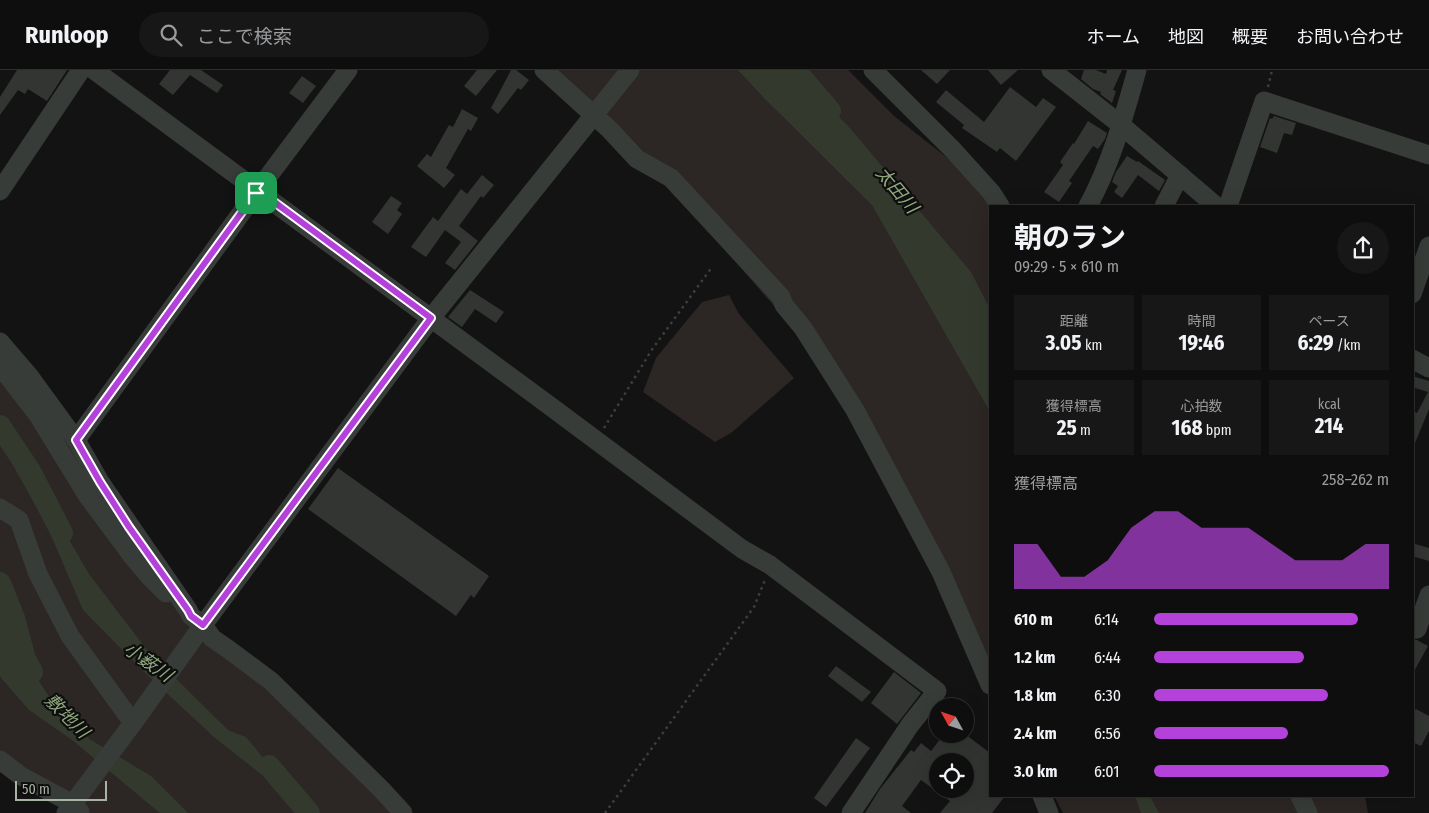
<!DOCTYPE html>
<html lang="ja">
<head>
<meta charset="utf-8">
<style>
  body { margin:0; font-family:"Fira Sans Condensed","Noto Sans JP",sans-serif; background:#171717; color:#f1f3f6; height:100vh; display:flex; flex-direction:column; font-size:19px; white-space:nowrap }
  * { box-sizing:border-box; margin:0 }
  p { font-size:16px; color:#9b9c9e }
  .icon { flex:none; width:28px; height:28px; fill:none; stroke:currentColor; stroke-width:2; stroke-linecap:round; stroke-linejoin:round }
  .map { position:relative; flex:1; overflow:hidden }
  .details { position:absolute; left:989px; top:135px; width:425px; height:592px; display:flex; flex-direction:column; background:#0e0e0e; border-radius:0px; box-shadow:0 5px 20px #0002,0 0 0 1px #2e2e2e }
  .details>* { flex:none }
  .needle { width:32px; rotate:310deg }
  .buttons { position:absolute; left:929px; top:628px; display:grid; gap:10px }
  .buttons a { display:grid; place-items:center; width:45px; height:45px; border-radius:50%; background:#0e0e0e; box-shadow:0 5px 20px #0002,0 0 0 1px #2e2e2e; font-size:25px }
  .scale { position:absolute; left:15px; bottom:12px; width:92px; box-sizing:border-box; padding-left:5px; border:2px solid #a8b2a5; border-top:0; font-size:14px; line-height:18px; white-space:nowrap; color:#a8b2a5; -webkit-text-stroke:4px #0d0e0d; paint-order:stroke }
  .pin { position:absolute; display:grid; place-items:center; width:42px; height:42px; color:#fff; margin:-21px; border-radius:10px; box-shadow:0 2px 8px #0006 }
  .round { display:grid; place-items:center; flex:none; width:52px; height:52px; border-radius:26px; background:#171717 }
  .summary { display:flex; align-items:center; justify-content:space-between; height:85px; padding:0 25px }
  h1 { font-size:28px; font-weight:700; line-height:38px }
  .figures { display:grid; grid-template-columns:repeat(3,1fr); gap:8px; height:85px; padding:5px 25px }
  .figures div { display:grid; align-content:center; border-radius:0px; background:#171717; text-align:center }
  .figures b { font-size:21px; font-weight:700 }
  .figures small { font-size:14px; font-weight:400 }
  .figures p { font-size:14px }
  .chart { height:140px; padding:10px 25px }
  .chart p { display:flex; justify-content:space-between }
  .chart svg { width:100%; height:90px; margin-top:5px; fill:#b442da; opacity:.7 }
  ul { padding:0 25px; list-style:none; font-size:16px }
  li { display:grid; grid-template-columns:80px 60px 1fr; align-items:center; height:38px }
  li i { height:12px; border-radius:6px; background:#b442da }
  header { display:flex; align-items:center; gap:30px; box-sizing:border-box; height:70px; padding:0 25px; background:#0e0e0e; border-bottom:1px solid #2e2e2e }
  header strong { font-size:24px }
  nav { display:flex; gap:28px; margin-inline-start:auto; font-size:18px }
  .search { width:350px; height:45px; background:#171717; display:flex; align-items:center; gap:12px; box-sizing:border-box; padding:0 18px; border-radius:28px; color:#9b9c9e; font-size:19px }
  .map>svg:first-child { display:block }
</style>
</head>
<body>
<header>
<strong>Runloop</strong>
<div class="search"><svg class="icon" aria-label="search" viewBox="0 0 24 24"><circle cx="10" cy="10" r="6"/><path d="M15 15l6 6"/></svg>ここで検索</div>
<nav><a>ホーム</a><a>地図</a><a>概要</a><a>お問い合わせ</a></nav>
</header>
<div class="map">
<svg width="1429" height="743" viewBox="0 0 1429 743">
  <rect width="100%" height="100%" fill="#121312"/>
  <g fill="#2c2624">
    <polygon points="542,0 848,0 894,46 991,122 990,605 829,299 645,88"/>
    <polygon points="729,225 739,244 794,308 731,363 715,372 643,322 656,288 702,232"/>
    <polygon points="0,300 107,452 405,743 77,743 73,734 0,684"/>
    <polygon points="1054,726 1365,726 1368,743 1063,743"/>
  </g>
  <g fill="#333a2d">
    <polygon points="738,0 793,0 849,57 971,202 990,239 990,342 872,135 764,28"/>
    <polygon points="0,357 49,435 89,504 147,580 228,660 246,667 309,743 298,743 285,723 215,668 143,601 83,540 47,456 6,383 0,375"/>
    <polygon points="0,515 28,594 57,639 91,670 151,706 188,743 160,743 72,670 29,640 2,609 0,606"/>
    <polygon points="1135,726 1150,726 1159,743 1141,743"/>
  </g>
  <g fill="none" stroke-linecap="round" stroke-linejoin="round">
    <g stroke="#333a2d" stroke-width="22">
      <polyline points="795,0 830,41"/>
      <polyline points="0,356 30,401 62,463"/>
      <polyline points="0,513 14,548 25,589 32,602"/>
      <polyline points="269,696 309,743"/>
    </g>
  </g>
  <g fill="#323532" fill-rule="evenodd">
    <polygon points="17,0 67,0 47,31 28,19 25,24 18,20 0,45 0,27"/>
    <polygon points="170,0 201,0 223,15 217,23 190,5 173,25 159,14"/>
    <polygon points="477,0 497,0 476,26 464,16"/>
    <polygon points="511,0 516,0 529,10 521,20 518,18 498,44 491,38"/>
    <polygon points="921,0 950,0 937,14"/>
    <polygon points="988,0 1018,0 1001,15"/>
    <polygon points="1084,0 1096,0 1106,4 1107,0 1122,0 1113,20 1116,21 1112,33 1100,24 1101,22 1093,19 1081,9"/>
    <polygon points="302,6 316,16 303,33 289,23"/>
    <polygon points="1010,17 1036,37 1043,28 1056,37 1016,91 1000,78 997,82 962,58 964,55 936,32 946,20 984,52"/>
    <polygon points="462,39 478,48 471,61 468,59 446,98 455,105 444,118 417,96 427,84 431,87 449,55 453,57"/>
    <polygon points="1274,46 1296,53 1292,65 1284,63 1277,83 1260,77 1270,48 1272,49"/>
    <polygon points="1088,51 1107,63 1105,69 1098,79 1093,76 1069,111 1072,113 1059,132 1044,122 1063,95 1060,92 1073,73 1074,74"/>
    <polygon points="1127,86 1137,92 1138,91 1165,110 1159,121 1138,105 1122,128 1114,122 1118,116 1112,112 1116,102"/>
    <polygon points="482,105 494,115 483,128 481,126 459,156 478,171 455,200 445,193 461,172 445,160 426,187 411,177 433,147 438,151 461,119 467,124"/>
    <polygon points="391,126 402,133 397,140 402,144 388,164 372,152"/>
    <polygon points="470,220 504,242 496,253 475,239 462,257 448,247"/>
    <polygon points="1412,306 1429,311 1429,339 1413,378 1412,341 1417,343 1428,322 1412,317"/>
    <polygon points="338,398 489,506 474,528 471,525 456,546 308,439"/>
    <polygon points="1415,474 1429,478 1429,491 1412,486"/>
    <polygon points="1412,569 1417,570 1428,576 1412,605"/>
    <polygon points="836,596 871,622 862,632 828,606"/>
    <polygon points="894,602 921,623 897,654 871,633"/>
    <polygon points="1416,639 1429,646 1429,661 1421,676 1412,672 1412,645"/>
    <path d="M 944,664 L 965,664 L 990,683 L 990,726 L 1005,726 L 992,743 L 940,743 L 950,731 L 921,710 L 902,736 L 911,743 L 865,743 L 880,719 L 911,680 L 914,682 L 921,673 L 931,681 ZM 938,691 L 965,691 L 965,719 L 938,719 Z"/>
    <polygon points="856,668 870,678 826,737 814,728"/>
  </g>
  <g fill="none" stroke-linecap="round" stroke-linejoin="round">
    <g stroke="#3c403b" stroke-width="2.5" stroke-dasharray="2.5 4" stroke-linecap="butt">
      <polyline points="1268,17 1272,0"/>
      <polyline points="604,358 651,281 712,197"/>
      <polyline points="605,743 754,537 765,510"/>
    </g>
    <g stroke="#383c38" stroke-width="19">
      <polyline points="94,0 550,336 742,479 770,495 937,621 910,655 851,743"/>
      <polyline points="544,0 609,59 637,89 671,108 781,227 784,235 803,258 855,340 941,502 990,615"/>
      <polyline points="873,0 953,80 991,122 1000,136"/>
      <polyline points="1051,0 1121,55 1216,136"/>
      <polyline points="0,121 81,0"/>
      <path d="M 1088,136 C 1111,94 1124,46 1137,0"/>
      <polyline points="1164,136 1180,105"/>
      <polyline points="1228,136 1264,31 1429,85"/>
      <polyline points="1412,224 1429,176"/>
      <polyline points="0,272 30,307 76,370 100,412 188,540 191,546 203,555 212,568 228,579 271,611 381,719 403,743"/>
      <polyline points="1412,289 1429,298"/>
      <polyline points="0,296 38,345 87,425 133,487 150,507 166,523"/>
      <polyline points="76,370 258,120 348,0"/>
      <polyline points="0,438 19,450 38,504 70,566 133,653"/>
      <polyline points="1417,559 1429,525"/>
      <polyline points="0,690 21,706 73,734 80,742"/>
      <polyline points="1042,726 1049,743"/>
      <polyline points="1300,726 1308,743"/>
      <polyline points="66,743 136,649 203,555 431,248 630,0"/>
    </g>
  </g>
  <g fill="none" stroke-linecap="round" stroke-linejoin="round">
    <defs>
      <polygon id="route" points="258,120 431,248 203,555 191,546 188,540 129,457 100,412 76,370"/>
    </defs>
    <use href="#route" stroke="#fff" stroke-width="10"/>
    <use href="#route" stroke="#b442da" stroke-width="6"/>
  </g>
  <g text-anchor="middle" stroke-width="4.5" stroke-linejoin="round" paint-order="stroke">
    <g font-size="18" font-style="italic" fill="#92a97f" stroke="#0d0e0d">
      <text transform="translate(897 120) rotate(50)" y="6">太田川</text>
      <text transform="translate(148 592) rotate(35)" y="6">小薮川</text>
      <text transform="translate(67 646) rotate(45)" y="6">敷地川</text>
    </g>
  </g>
</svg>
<div class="buttons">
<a><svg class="needle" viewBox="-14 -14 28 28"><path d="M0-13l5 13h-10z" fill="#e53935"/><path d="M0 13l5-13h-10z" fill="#9b9c9e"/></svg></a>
<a><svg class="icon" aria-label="locate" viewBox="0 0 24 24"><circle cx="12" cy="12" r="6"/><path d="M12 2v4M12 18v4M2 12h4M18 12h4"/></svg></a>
</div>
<div class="scale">50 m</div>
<div class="pin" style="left:256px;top:123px;background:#1e9e55"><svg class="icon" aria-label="arrive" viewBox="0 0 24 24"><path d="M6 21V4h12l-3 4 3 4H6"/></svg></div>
<section class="details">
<div class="summary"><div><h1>朝のラン</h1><p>09:29 · 5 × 610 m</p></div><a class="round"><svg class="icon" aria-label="share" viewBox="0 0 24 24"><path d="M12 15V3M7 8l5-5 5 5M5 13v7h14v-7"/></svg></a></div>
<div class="figures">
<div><p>距離</p><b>3.05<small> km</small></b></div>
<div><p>時間</p><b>19:46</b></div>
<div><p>ペース</p><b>6:29<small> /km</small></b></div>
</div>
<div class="figures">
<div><p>獲得標高</p><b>25<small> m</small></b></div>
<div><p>心拍数</p><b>168<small> bpm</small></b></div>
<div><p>kcal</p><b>214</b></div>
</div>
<div class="chart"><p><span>獲得標高</span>258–262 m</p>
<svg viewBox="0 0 160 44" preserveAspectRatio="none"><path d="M0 44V22L10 22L20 38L30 38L40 30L50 14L60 6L70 6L80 14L90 14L100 14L110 22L120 30L130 30L140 30L150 22L160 22V44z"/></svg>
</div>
<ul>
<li><b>610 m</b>6:14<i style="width:87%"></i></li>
<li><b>1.2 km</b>6:44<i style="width:64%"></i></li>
<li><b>1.8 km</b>6:30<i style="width:74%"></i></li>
<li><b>2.4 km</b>6:56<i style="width:57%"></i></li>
<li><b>3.0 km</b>6:01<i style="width:100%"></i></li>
</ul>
</section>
</div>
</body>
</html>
